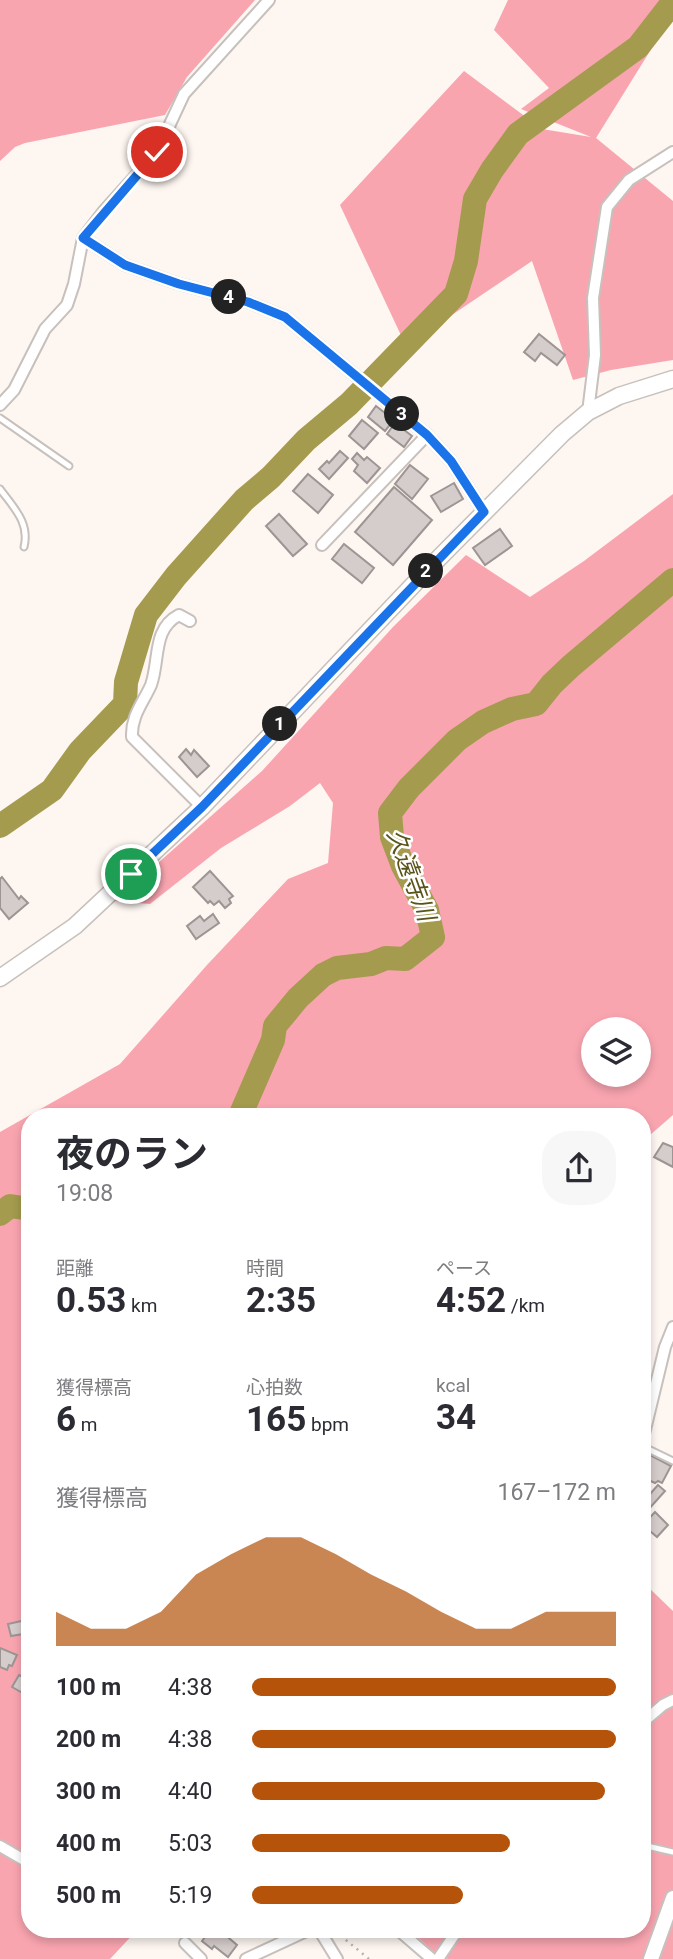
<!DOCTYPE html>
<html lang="ja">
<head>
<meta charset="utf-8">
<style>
  body { margin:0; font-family:Roboto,"Noto Sans JP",sans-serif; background:#f7f7f7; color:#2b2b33; height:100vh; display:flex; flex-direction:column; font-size:26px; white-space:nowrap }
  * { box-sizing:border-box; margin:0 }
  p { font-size:23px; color:#7c7c81 }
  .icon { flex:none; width:38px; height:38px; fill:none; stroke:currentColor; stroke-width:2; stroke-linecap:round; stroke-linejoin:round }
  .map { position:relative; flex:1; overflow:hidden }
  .side { position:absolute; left:21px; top:1108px; width:630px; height:830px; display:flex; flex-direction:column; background:#fff; border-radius:28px; box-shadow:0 4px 10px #0003 }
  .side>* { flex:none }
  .fabs { position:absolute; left:581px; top:1017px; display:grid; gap:14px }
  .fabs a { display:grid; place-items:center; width:70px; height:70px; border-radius:50%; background:#fff; box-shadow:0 4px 10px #0003; font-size:35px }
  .pin { position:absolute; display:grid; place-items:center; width:60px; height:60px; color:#fff; margin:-30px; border:4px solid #fff; border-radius:50%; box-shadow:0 2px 7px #0007 }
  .km { position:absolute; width:35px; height:35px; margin:-18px; border-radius:50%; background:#222; color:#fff; font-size:19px; line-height:35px; text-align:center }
  .round { display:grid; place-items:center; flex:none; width:74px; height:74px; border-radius:28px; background:#f7f7f7 }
  .overview { display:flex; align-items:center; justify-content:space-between; height:119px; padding:0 35px }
  h1 { font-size:38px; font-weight:700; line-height:52px }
  .metrics { display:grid; grid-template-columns:repeat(3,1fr); gap:10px; height:119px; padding:7px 35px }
  .metrics div { display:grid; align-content:center }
  .metrics b { font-size:35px; font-weight:700 }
  .metrics small { font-size:19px; font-weight:400 }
  .metrics p { font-size:19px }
  .chart { height:196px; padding:14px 35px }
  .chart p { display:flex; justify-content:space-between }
  .chart svg { width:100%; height:126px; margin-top:7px; fill:#b45309; opacity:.7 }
  ul { padding:0 35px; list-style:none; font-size:23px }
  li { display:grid; grid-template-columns:112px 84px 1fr; align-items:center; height:52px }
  li i { height:18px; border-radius:9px; background:#b45309 }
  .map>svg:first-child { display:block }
</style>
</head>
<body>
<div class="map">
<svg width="673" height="1959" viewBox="0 0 673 1959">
  <rect width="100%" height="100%" fill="#fdf6f1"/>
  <g fill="#f9a5b0" fill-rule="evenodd">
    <polygon points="0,0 255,0 187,77 165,115 25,143 15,147 0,161"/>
    <polygon points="508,0 673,0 673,14 596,138 673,201 673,360 611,370 573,380 532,261 406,346 340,205 464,71 542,129 591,137 521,109 549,88 494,30"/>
    <path d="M 673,494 L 673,1115 L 642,1142 L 642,1116 L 30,1116 L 30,1928 L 138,1929 L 110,1959 L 0,1959 L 0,1132 L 120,1064 L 207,965 L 288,879 L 328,863 L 333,803 L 320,783 L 290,806 L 221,848 L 150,904 L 115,901 L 262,771 L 393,627 L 466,555 L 530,597 L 584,561 ZM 593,1029 L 639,1029 L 639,1074 L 593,1074 Z"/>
    <polygon points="648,1587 673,1611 673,1959 448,1959 437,1955 409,1929 642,1928 642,1589"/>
  </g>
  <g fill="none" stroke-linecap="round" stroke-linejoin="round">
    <g stroke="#a49b4e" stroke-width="24">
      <polyline points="0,826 52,790 80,751 125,704 126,682 146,615 176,576 244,500 271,477 306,440 349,404 456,294 466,261 475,199 492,170 518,134 638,47 673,2"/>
      <polyline points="240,1116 273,1040 275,1026 298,998 323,975 337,968 371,964 386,958 405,959 433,937 427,910 403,866 392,837 390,813 409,788 457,740 483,722 512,709 536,704 552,684 571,666 673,580"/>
      <polyline points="0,1214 10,1206 30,1209"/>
    </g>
  </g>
  <g fill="#d5cdcb" stroke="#9d9593" stroke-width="2">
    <polygon points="539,334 565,355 557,365 541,353 535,361 524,352"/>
    <polygon points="376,406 394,420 385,431 368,417"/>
    <polygon points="362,420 378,433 364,449 349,436"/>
    <polygon points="395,423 412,436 404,447 387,434"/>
    <polygon points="340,451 348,458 329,479 319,469 327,461 329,463"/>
    <polygon points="357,453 364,460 367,457 380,468 367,483 354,471 358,465 352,459"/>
    <polygon points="410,465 428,479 412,499 395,484"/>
    <polygon points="308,474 333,495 318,513 293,491"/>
    <polygon points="454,483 463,499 441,512 431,496"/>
    <polygon points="394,487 432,520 393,565 355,532"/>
    <polygon points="279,514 307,544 293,556 266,526"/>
    <polygon points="500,529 512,546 485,565 473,548"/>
    <polygon points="344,544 374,568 362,583 332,559"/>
    <polygon points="186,749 191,755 194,750 209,766 197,777 179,757"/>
    <polygon points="210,871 233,896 229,899 231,903 225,908 219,901 214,905 210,901 208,903 193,887"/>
    <polygon points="2,877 19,899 21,896 28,903 9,919 0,908 0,879"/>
    <polygon points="213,914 219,923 196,939 187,926 200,916 204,921"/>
    <polygon points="663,1143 673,1147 673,1167 654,1157"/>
    <polygon points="648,1454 671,1466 662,1483 658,1481 655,1483 642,1477 642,1464"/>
    <polygon points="658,1485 665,1491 648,1510 642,1503"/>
    <polygon points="655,1512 668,1525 657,1537 643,1525"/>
    <polygon points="26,1620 29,1633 11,1636 8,1624"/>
    <polygon points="0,1648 17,1655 12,1666 9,1665 7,1670 0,1667"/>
    <polygon points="19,1675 30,1681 28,1696 12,1687"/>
    <polygon points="212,1928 217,1928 237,1945 228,1957 214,1946 212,1949 202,1941"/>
  </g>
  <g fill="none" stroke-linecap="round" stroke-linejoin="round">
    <defs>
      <g id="service">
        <polyline points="0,418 69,466"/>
        <path d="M 0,489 C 14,508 30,523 24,547"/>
        <polyline points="642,1446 673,1461"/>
        <polyline points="647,1846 673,1852"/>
      </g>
      <g id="minor">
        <polyline points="83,238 125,265 179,284 248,302 285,317 427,435 451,461 484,512"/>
        <polyline points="0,405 14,390 45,329 67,305 74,284 83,238 103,212 157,152 184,94 269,0"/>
        <polyline points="588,412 595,355 593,298 607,207 629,180 673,152"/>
        <polyline points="322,545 427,435"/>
        <path d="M 190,621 L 179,615 C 152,629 160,660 151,685 C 143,703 131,716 132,737 L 202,807"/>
        <polyline points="642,1442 665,1347 673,1327"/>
        <polyline points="642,1723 663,1705 673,1700"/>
        <polyline points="0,1846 24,1860 30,1861"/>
        <polyline points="318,1928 337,1959"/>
        <polyline points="396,1928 432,1959"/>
        <polyline points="185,1943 201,1959"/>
        <polyline points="246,1959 313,1928"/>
        <polyline points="438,1959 459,1928"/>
      </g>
      <polyline id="tertiary" points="651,1959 673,1898"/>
      <polyline id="secondary" points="0,978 75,926 202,807 435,562 562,434 588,412 619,396 673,379"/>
    </defs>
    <use href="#service" stroke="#c7c0bc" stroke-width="9"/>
    <use href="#minor" stroke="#c7c0bc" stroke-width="14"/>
    <use href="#tertiary" stroke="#c7c0bc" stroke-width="18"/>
    <use href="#secondary" stroke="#c7c0bc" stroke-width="19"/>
    <polyline stroke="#b9b3af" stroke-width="2.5" stroke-dasharray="2 5" stroke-linecap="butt" points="335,1931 369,1959"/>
    <use href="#service" stroke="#fff" stroke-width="5"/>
    <use href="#minor" stroke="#fff" stroke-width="10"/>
    <use href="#tertiary" stroke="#fff" stroke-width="14"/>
    <use href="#secondary" stroke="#fff" stroke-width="16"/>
  </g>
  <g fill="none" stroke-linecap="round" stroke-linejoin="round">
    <defs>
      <polyline id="route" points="131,874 202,807 484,512 451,461 427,435 285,317 248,302 179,284 125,265 83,238 157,152"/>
    </defs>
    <use href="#route" stroke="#fff" stroke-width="14"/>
    <use href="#route" stroke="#1a73e8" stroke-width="9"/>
  </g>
  <g text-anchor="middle" stroke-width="5" stroke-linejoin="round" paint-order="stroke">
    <g font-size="24" font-style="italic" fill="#5b541a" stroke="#fff">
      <text transform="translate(411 875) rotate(70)" y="8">久遠寺川</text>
    </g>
  </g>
</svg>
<div class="fabs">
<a><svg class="icon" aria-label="layers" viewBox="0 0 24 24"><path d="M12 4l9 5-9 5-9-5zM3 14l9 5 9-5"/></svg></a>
</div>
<div class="pin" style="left:131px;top:874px;background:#1e9e55"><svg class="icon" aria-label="arrive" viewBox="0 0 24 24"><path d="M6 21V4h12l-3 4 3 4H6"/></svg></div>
<div class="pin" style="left:157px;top:152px;background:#d93025"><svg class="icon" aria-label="check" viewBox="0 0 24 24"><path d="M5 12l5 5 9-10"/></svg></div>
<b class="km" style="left:280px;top:724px">1</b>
<b class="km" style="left:426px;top:571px">2</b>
<b class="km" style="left:402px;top:414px">3</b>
<b class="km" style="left:229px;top:297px">4</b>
<section class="side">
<div class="overview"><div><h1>夜のラン</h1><p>19:08</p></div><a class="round"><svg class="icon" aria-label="share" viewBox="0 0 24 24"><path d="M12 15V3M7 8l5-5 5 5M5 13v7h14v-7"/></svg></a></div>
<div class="metrics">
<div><p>距離</p><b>0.53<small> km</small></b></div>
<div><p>時間</p><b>2:35</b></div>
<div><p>ペース</p><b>4:52<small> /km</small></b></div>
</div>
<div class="metrics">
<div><p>獲得標高</p><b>6<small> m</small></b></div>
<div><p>心拍数</p><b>165<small> bpm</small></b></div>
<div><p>kcal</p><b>34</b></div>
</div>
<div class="chart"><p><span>獲得標高</span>167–172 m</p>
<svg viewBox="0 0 160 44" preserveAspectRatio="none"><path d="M0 44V32L10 38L20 38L30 32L40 19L50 12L60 6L70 6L80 12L90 19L100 25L110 32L120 38L130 38L140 32L150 32L160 32V44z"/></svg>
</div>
<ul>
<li><b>100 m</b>4:38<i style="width:100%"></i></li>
<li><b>200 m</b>4:38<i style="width:100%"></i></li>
<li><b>300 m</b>4:40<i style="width:97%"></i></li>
<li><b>400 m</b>5:03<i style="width:71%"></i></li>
<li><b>500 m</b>5:19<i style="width:58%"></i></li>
</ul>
</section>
</div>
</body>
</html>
